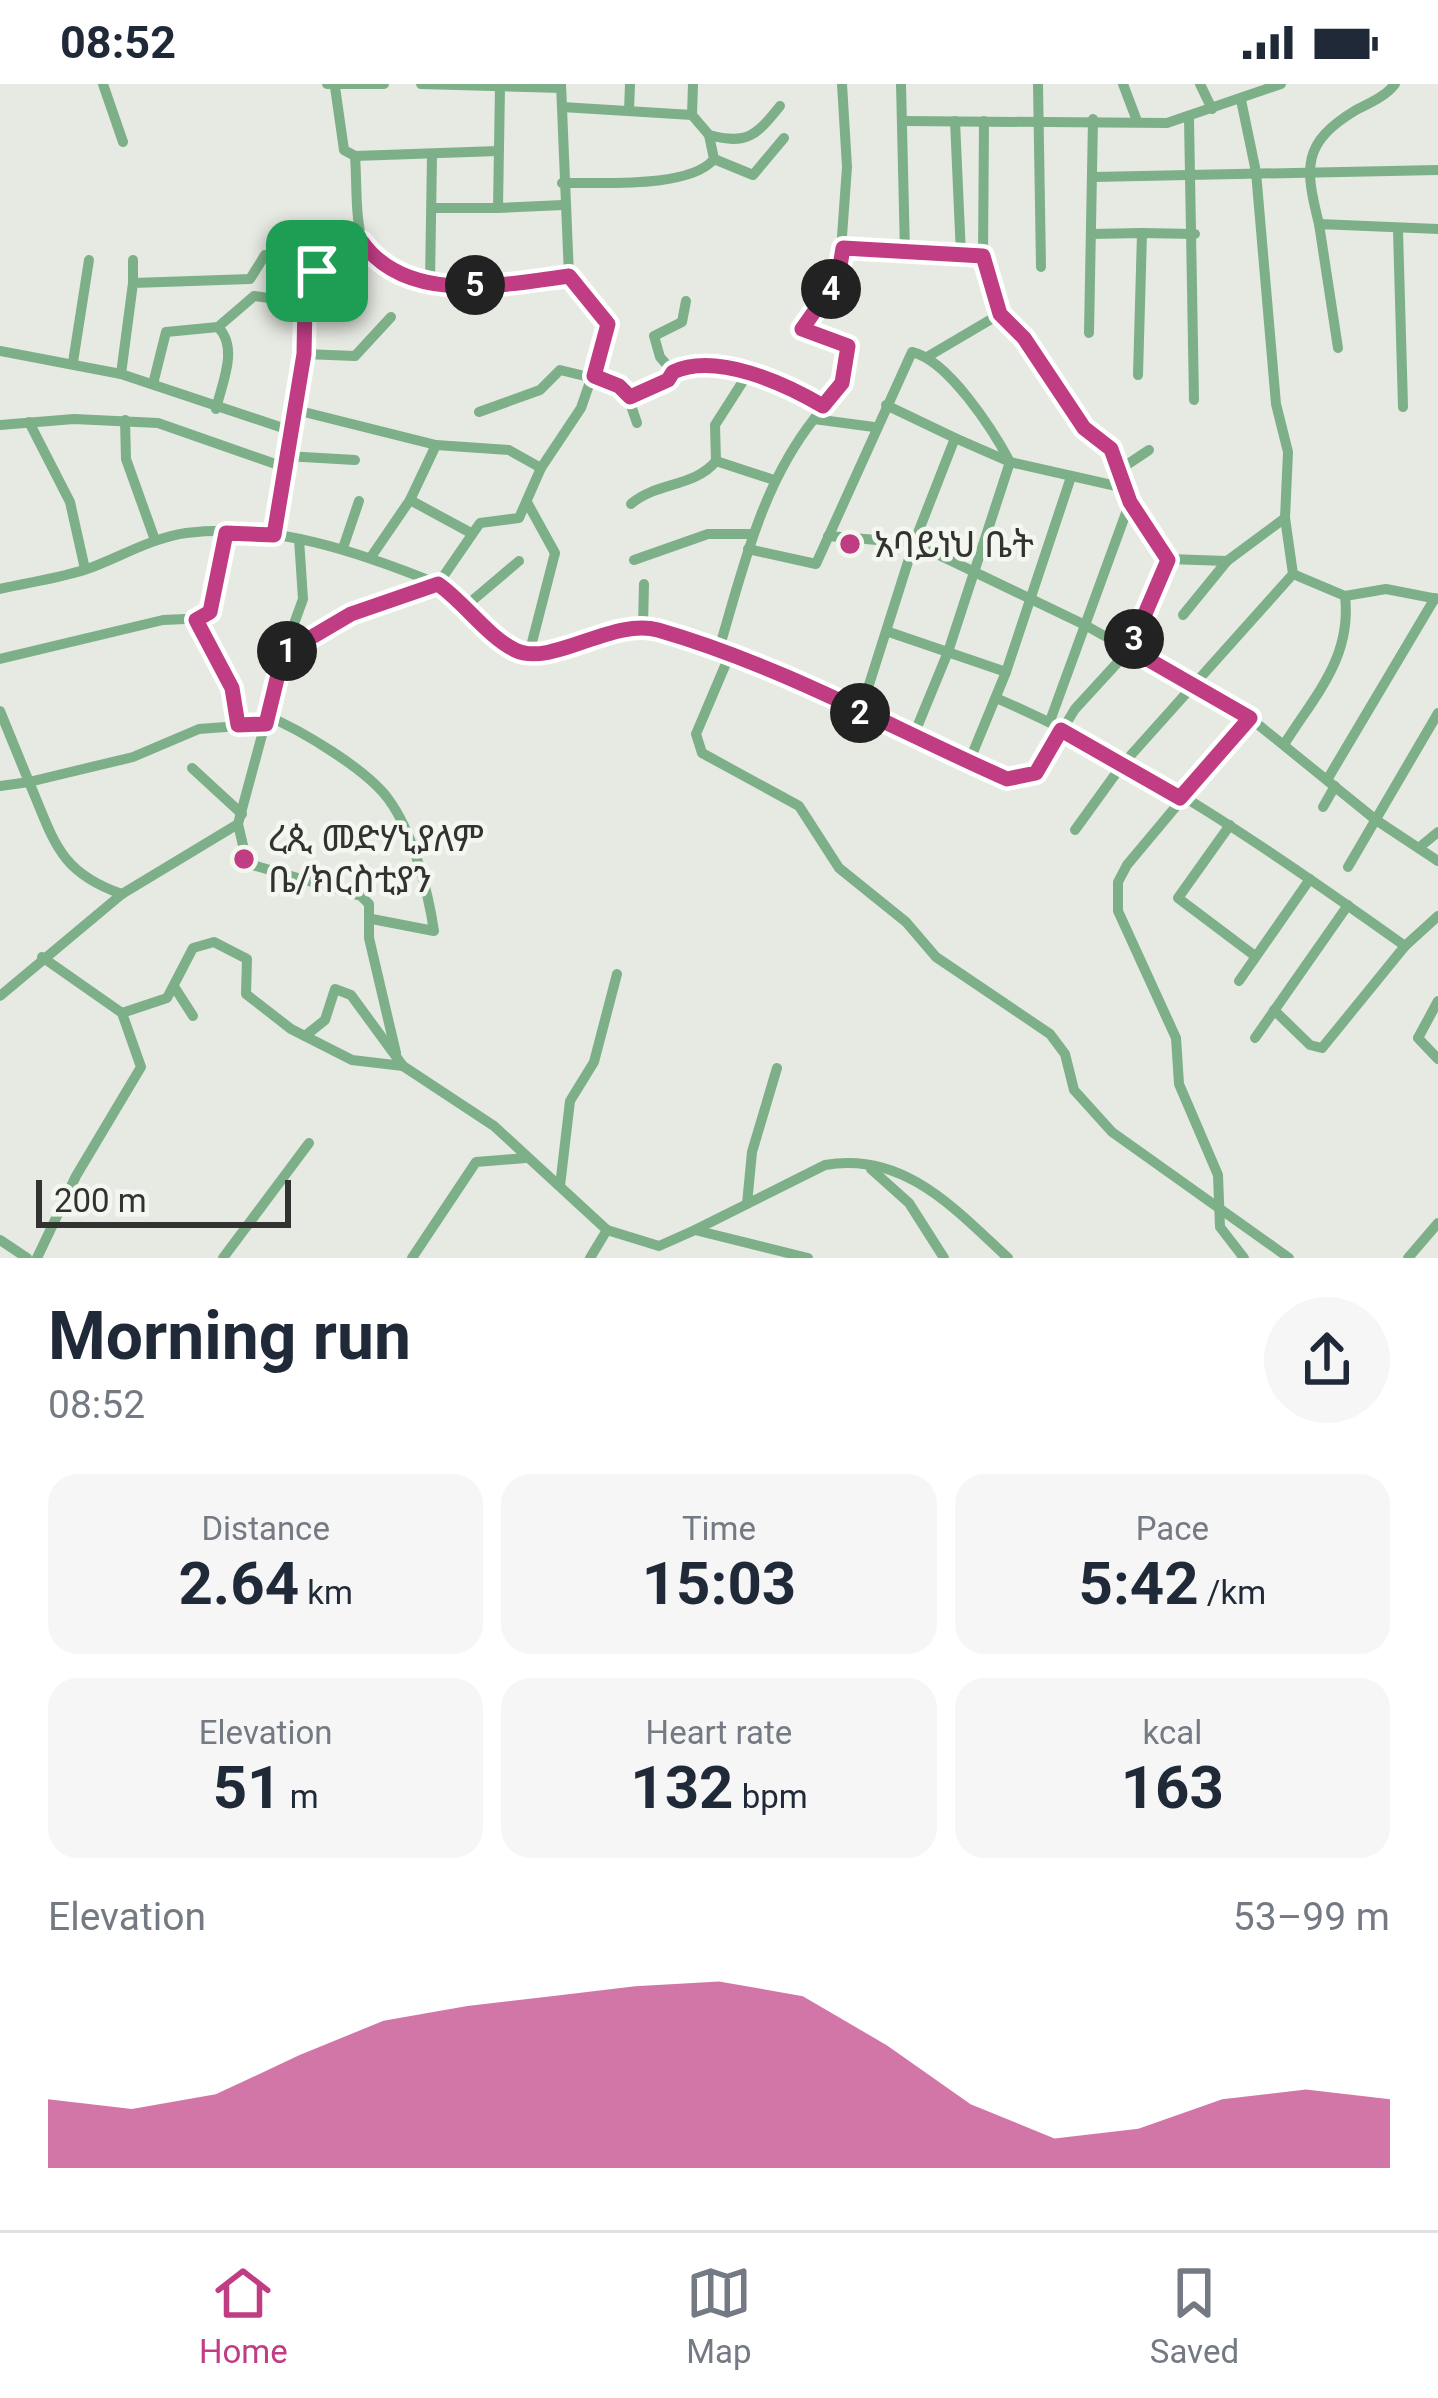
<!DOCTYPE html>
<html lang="en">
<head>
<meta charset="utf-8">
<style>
  body { margin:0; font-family:Roboto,"Noto Sans Ethiopic",sans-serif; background:#f6f6f7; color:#1f2937; height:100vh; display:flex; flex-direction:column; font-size:45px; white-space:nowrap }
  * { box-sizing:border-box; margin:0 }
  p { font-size:39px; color:#747a83 }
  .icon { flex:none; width:66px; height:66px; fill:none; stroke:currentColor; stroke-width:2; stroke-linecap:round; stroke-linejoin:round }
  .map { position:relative; height:1174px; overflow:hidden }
  .details { display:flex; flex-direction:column; background:#fff; flex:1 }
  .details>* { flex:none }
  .scale { position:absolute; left:36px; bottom:30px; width:255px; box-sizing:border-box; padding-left:12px; border:6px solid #323330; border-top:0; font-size:33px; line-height:42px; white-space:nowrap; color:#323330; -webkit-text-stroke:9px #f4f7ef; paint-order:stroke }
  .pin { position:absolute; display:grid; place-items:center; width:102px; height:102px; color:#fff; margin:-51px; border-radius:24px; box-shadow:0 6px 18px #0006 }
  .km { position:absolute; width:60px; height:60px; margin:-30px; border-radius:50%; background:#222; color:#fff; font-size:33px; line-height:60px; text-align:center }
  .round { display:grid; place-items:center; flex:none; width:126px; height:126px; border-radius:63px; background:#f6f6f7 }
  .head { display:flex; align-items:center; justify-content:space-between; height:204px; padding:0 48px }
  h1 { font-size:66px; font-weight:700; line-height:90px }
  .stats { display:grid; grid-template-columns:repeat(3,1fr); gap:18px; height:204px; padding:12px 48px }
  .stats div { display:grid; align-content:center; border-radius:30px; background:#f6f6f7; text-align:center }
  .stats b { font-size:60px; font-weight:700 }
  .stats small { font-size:33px; font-weight:400 }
  .stats p { font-size:33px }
  .chart { height:336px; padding:24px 48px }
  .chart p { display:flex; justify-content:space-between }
  .chart svg { width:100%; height:216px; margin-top:12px; fill:#c03d84; opacity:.7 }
  .status { display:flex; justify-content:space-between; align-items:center; height:84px; padding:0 60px; background:#fff; direction:ltr }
  .status svg { height:33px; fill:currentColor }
  .dock { display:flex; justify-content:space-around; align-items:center; height:168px; border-top:3px solid #e0e1e3; background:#fff; font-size:33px; color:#747a83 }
  .dock a { display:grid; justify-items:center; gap:6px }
  .dock .on { color:#c03d84 }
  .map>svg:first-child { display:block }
</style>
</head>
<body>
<div class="status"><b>08:52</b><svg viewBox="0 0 49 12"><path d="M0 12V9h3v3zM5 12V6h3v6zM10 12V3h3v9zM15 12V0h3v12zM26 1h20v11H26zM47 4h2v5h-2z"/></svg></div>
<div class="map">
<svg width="1438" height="1174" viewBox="0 0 1438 1174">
  <rect width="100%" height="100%" fill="#e7eae2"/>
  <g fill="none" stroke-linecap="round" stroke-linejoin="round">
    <g stroke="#7db088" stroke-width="10">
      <polyline points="103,0 123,58"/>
      <polyline points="327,0 384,0"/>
      <polyline points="421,0 561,4"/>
      <polyline points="901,0 905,169"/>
      <polyline points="1038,0 1041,183"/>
      <polyline points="1123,0 1137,37"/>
      <polyline points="1200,0 1212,25"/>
      <path d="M 335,3 L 344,66 L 355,72 C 357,98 355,131 362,156 C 381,221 520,199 569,192"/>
      <polyline points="629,27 630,0"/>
      <polyline points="692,31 693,0"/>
      <polyline points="1189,35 1194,316"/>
      <polyline points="902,37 1167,39 1281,0"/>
      <polyline points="955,37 961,171"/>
      <path d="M 709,51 C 747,61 756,52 780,22"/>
      <polyline points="355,72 498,67"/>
      <polyline points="714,75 753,91 784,54"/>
      <polyline points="1093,93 1438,86"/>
      <path d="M 562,99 C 599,98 690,105 714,75 L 709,51 L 692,31 L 562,23"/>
      <polyline points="434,124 498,124 500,3"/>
      <polyline points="498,124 563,121"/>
      <path d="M 1319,140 C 1305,84 1301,59 1356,26 C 1370,19 1386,12 1395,0"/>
      <polyline points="1398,146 1403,323"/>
      <polyline points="1142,149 1195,150"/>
      <polyline points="1092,150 1142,149 1138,291"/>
      <polyline points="843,163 983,172 1000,230 1024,255 1084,344 1111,366 1130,418 1168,475"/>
      <polyline points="983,172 984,37"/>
      <polyline points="133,199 133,176"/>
      <polyline points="430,199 432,71"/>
      <polyline points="1089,249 1093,35"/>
      <polyline points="1338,264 1319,140 1438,145"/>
      <polyline points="0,267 121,290 289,346"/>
      <polyline points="304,270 355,272 391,233"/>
      <polyline points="927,273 1000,230"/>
      <polyline points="73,278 89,176"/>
      <polyline points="673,288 660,273 654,252 682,238 686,217"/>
      <polyline points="121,290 133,199 250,195 265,171 317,187"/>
      <polyline points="594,292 626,307 637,339"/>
      <polyline points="153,300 166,248 218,243 254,212 305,219"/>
      <path d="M 630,313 L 668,296 L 673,288 C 716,268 784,299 823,323"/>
      <polyline points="886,321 955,354"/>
      <path d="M 216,325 C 222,299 239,264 218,243"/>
      <polyline points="292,325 436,361 509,366 541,384 581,324 608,246 605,235 569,192 561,0"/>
      <polyline points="479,328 540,306 560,286 593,294"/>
      <path d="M 814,335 C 832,311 853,290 846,259 L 803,245 L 839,194 L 847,83 L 842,0"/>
      <polyline points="125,336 126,375 155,456"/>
      <polyline points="29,338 70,418 85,485"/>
      <polyline points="0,341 74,335 158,339 284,383"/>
      <polyline points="286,372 355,376"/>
      <polyline points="716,377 715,341 747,291"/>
      <polyline points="1119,386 1149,366"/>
      <polyline points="410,416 471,449"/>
      <path d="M 631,420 C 656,398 695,403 716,377 L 774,396"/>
      <polyline points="274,451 304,270 305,219 317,187 362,158"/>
      <polyline points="828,452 914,459 1085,541 1250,634 1376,736 1438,777"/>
      <polyline points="299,455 303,515 283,570 351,530 438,500 504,558 529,570 555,469 528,420"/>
      <polyline points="343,464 359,417"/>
      <path d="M 748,465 L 816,480 L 912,268 C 948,276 993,346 1010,378 L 948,568 L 913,653"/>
      <polyline points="371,473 410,416 436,361"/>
      <polyline points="634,476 708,450 753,450"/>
      <polyline points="1293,490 1345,512 1386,505 1438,515"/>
      <path d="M 0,505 C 30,498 62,494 90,484 C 122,472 152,454 186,449 C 273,438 359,468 438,500 L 480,439 L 519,434 L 541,384"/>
      <polyline points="467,521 519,477"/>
      <polyline points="1183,531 1227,477"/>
      <polyline points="196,535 232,604 238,641"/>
      <polyline points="643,543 644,500"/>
      <polyline points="889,548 1006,588"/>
      <path d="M 719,565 C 743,485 761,402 814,335 L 874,343"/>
      <path d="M 529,570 C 565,564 600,544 636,543 C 704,540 898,646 969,678 L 1006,588 L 1071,393"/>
      <polyline points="730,570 696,650 702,669 799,722 839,784 906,838 936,873 1050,950 1065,970 1074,1006 1112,1048 1289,1174"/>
      <polyline points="0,575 163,536 207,534 227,449"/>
      <path d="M 996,614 C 1142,677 1276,770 1405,862"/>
      <polyline points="0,627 29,698 0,702"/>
      <polyline points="860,629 914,459 955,354 1010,378 1125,404"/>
      <path d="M 267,632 C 301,646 368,686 389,716 C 413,749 428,807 434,847 L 372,835"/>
      <polyline points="1050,637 1130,418"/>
      <path d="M 1285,659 C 1316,610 1352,573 1345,512"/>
      <polyline points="969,678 1007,695 1036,689 1075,625 1130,565 1168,475 1227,477 1285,434"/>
      <polyline points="192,684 242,730"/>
      <polyline points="1327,696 1435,514"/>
      <polyline points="1323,723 1335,702"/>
      <polyline points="238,740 245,770 256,782 361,812 369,820 369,854 396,969"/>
      <polyline points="1230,741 1178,814 1255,872"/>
      <polyline points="1075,746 1122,681 1293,490 1285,434 1288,368 1276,320 1256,88 1241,16"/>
      <polyline points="1421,762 1438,748"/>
      <polyline points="1348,783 1438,629"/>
      <path d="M 122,810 C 58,788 54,756 29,698 L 133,673 L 199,645 L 265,640 L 283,570"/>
      <polyline points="1239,897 1310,795"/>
      <polyline points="175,904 193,932"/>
      <polyline points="0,912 122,810 238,740 265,640"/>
      <polyline points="1438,917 1418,954 1438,975"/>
      <polyline points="1274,926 1310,961 1322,964 1405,862 1438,832"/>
      <polyline points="122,929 167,914 193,864 214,858 247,875 246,910 291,945 352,976 403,982"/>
      <polyline points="305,952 325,936 335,905 351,911 403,982 494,1042 607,1146 590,1174"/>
      <polyline points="1255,954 1348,821"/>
      <polyline points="871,1085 909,1119 944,1174"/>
      <polyline points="560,1102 570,1017 594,978 617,890"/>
      <polyline points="747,1120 752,1068 777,984"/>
      <polyline points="607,1146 659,1162 695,1146 808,1174"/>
      <path d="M 695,1146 L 825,1081 C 904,1067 955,1125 1008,1174"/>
      <polyline points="0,1156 27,1174"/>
      <polyline points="37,1174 76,1092 141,983 122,929 42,873"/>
      <polyline points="223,1174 309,1059"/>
      <polyline points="412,1174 476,1078 526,1074"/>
      <polyline points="1244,1174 1220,1143 1218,1091 1179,1000 1176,954 1118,827 1118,798 1127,781 1250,634"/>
      <polyline points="1408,1174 1438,1139"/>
    </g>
  </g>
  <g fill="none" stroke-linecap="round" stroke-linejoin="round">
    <defs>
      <path id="route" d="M 362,158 C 407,221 502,201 569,192 L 608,240 L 594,292 L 619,302 L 630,313 L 668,296 L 673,288 C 716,268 784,299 823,322 L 842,299 L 848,262 L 802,245 L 838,194 L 843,164 L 983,172 L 1000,230 L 1024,254 L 1084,344 L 1111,365 L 1130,418 L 1168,476 L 1130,565 L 1250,634 L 1180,714 L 1061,646 L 1036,689 L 1007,695 C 892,644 780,581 658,546 C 613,533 551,584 515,566 C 487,552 464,518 438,500 L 351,530 L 283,570 L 266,640 L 238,641 L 232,604 L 196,536 L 210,528 L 226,449 L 274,451 L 304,270 L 305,219 L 317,187 Z"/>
    </defs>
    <use href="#route" stroke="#fff" stroke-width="24"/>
    <use href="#route" stroke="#c03d84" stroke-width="15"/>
  </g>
  <g fill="#c03d84" stroke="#f4f7ef" stroke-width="4.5">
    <circle cx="850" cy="460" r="12"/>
    <circle cx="244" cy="775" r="12"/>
  </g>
  <g text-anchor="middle" stroke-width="9" stroke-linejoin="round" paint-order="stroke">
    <g font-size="36" fill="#323330" stroke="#f4f7ef" text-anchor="start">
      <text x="874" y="473">አባይነህ ቤት</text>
      <text x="268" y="767">ረጲ መድሃኒያለም<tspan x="268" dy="41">ቤ/ክርስቲያን</tspan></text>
    </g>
  </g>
</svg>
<div class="scale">200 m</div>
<div class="pin" style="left:317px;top:187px;background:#1e9e55"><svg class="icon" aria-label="arrive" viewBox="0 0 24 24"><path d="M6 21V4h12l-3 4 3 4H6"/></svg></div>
<b class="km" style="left:287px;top:567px">1</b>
<b class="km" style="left:860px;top:629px">2</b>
<b class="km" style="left:1134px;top:555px">3</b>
<b class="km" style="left:831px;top:205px">4</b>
<b class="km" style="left:475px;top:201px">5</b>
</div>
<section class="details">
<div class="head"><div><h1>Morning run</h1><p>08:52</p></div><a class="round"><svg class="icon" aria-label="share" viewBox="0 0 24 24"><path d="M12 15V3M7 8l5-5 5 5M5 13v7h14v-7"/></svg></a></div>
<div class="stats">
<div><p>Distance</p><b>2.64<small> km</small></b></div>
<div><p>Time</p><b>15:03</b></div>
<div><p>Pace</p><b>5:42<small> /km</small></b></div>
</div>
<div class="stats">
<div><p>Elevation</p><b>51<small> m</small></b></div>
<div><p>Heart rate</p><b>132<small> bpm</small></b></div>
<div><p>kcal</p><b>163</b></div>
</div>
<div class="chart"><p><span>Elevation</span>53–99 m</p>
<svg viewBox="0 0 160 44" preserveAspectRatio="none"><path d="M0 44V30L10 32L20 29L30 21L40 14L50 11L60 9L70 7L80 6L90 9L100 19L110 31L120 38L130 36L140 30L150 28L160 30V44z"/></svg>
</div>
</section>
<nav class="dock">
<a class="on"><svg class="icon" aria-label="home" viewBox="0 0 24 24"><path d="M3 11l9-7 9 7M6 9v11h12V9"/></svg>Home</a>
<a><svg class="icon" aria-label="map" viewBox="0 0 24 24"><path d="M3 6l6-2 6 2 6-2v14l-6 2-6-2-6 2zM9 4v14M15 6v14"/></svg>Map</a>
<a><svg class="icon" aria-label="saved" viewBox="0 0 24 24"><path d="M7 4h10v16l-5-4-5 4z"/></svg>Saved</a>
</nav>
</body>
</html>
